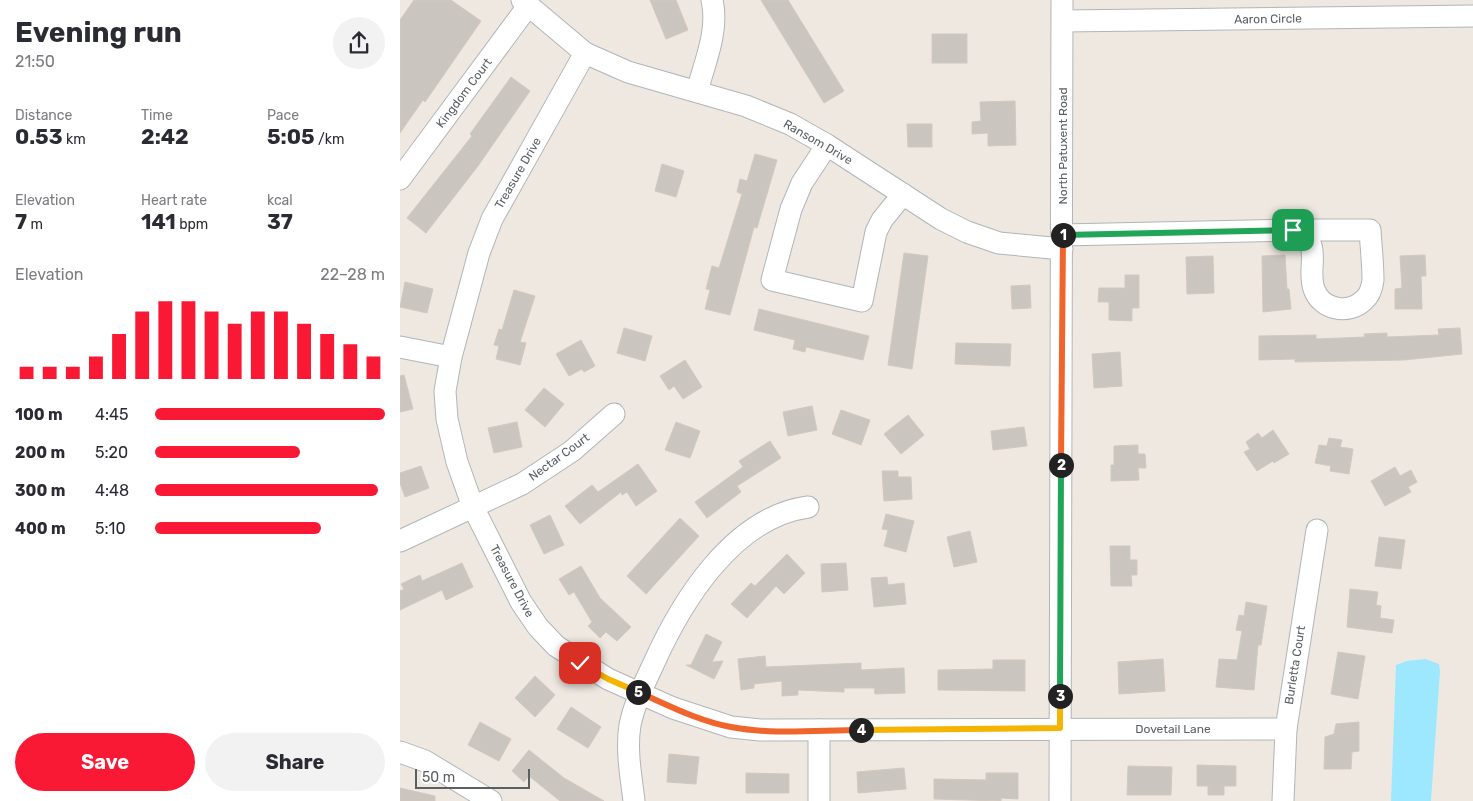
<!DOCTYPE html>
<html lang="en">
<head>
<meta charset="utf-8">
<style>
  body { margin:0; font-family:Rubik,sans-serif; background:#f2f2f3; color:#2b2b33; height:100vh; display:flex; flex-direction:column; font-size:19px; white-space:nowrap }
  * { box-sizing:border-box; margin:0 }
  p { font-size:16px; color:#7c7c81 }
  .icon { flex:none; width:28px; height:28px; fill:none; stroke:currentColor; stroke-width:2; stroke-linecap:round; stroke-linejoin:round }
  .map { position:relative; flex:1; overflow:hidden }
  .sheet { display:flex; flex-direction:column; background:#fff; width:400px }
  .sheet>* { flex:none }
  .scale { position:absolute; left:15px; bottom:12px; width:115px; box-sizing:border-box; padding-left:5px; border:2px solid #595f63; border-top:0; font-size:14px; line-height:18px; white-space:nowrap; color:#595f63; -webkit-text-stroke:4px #fff; paint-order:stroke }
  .pin { position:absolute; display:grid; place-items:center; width:42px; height:42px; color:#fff; margin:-21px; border-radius:10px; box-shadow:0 2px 8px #0006 }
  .km { position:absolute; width:25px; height:25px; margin:-12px; border-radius:50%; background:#222; color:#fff; font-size:14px; line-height:25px; text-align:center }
  .round { display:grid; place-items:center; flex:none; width:52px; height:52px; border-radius:26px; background:#f2f2f3 }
  .summary { display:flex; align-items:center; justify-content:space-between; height:85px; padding:0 15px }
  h1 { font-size:28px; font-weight:700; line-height:38px }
  .stats { display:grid; grid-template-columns:repeat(3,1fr); gap:8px; height:85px; padding:5px 15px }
  .stats div { display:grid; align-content:center }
  .stats b { font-size:21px; font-weight:700 }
  .stats small { font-size:14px; font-weight:400 }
  .stats p { font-size:14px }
  .chart { height:140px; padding:10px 15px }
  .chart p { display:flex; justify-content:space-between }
  .chart svg { width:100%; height:90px; margin-top:5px; stroke:#fa1934; stroke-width:6 }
  .action { display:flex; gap:10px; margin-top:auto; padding:10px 15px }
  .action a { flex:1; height:58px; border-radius:30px; background:#fa1934; color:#fff; font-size:20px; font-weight:700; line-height:58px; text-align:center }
  .action a+a { background:#f2f2f3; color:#2b2b33 }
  ul { padding:0 15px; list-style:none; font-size:16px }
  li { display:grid; grid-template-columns:80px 60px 1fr; align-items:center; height:38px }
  li i { height:12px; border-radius:6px; background:#fa1934 }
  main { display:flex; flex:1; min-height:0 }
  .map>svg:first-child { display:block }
</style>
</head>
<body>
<main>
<section class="sheet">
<div class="summary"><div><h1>Evening run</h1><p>21:50</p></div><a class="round"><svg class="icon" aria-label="share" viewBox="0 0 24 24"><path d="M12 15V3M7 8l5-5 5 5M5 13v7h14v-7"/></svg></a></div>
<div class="stats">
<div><p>Distance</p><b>0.53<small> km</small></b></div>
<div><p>Time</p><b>2:42</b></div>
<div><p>Pace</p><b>5:05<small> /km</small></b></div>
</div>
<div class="stats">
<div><p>Elevation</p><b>7<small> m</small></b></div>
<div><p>Heart rate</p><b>141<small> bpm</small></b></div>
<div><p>kcal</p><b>37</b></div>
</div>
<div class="chart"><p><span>Elevation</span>22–28 m</p>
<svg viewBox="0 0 160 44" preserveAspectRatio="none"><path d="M5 44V38M15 44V38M25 44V38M35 44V33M45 44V22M55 44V11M65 44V6M75 44V6M85 44V11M95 44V17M105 44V11M115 44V11M125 44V17M135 44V22M145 44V27M155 44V33"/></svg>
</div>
<ul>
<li><b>100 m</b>4:45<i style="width:100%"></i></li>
<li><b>200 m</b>5:20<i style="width:63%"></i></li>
<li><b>300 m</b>4:48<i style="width:97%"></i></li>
<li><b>400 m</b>5:10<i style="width:72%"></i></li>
</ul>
<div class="action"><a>Save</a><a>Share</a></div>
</section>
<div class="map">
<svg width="1073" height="801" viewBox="0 0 1073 801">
  <rect width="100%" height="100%" fill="#eee8e0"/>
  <polygon fill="#9ee8ff" points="1025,659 1039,664 1040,671 1031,801 991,801 996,665 1007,661"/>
  <g fill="#cbc5bf" stroke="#d3c8be">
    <polygon points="14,0 51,0 81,21 25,102 23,100 0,133 0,20"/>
    <polygon points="250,0 276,0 288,30 266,39"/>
    <polygon points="361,0 388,0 444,91 424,103"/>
    <rect x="532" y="34" width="35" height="29"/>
    <polygon points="111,77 130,91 78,166 26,233 7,218 72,136 70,134"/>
    <polygon points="615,101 616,145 588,146 588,133 572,134 572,122 581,121 580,102"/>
    <polygon points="507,124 532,124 532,147 508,147"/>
    <polygon points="355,154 377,160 357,228 354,227 330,315 305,309 310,290 306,289 312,266 319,268 342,194 337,192 340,179 347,181"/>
    <polygon points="262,164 284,171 276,197 255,191"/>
    <polygon points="504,253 528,256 512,369 488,365"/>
    <polygon points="885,255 887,289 889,289 891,309 863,312 862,256"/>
    <polygon points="1025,255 1026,276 1021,276 1022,309 995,309 995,289 1002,288 1000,256"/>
    <polygon points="813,256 814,293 787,294 786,257"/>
    <polygon points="725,275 739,275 739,308 732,308 732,321 709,320 709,302 698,302 699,288 725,288"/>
    <polygon points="5,282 33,289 27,313 0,307"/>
    <polygon points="630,285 631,308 612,309 611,286"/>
    <polygon points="114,290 135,296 120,342 126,343 120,365 96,359 99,346 94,345 99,329 102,330"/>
    <polygon points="359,309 469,336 463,360 406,347 405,352 393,349 395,340 354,330"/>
    <polygon points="224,328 252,336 245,361 217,353"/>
    <polygon points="1060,328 1062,354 1004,360 895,362 895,359 859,360 859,336 916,335 916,339 965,337 964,334 987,333 987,337 1039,335 1038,329"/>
    <polygon points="181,340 195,366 184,372 182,369 169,376 156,354"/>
    <polygon points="556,343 611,344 610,366 555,364"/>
    <polygon points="720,352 722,386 694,388 692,354"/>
    <polygon points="285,360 302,387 283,399 274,386 269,390 260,376"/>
    <polygon points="4,375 13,409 0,412 0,376"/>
    <polygon points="144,388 164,404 145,427 125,410"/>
    <polygon points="412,406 417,430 388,436 383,412"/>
    <polygon points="441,410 470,420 461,445 432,434"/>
    <polygon points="508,415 524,435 501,454 484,434"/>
    <polygon points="117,422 122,447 94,453 88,428"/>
    <polygon points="276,422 300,431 290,458 265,450"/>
    <polygon points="624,427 627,446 593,450 591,431"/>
    <polygon points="873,430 889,454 874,463 873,461 857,471 844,452 850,449 846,442 858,433 862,438"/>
    <polygon points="929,438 942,440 940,447 953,449 949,474 930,471 931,466 915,463 919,445 927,446"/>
    <polygon points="370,441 381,458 337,486 341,492 307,518 295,502 343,467 339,461"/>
    <polygon points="738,445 738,454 745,454 746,468 738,468 739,480 711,481 711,465 714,465 714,446"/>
    <polygon points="238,464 257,491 236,506 227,492 222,495 221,492 180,524 165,506 192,485 198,492"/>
    <polygon points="21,466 29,488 5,497 0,483 0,473"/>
    <polygon points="995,467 1000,476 1011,470 1017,482 1008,487 1011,492 985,506 971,481"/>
    <polygon points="482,471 498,471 498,477 511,477 512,499 484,501"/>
    <polygon points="486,514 514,521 506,552 484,546 488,530 482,529"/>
    <polygon points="150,515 164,545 144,554 130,525"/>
    <polygon points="280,518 299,536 246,594 227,576"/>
    <polygon points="570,531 577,562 554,567 547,537"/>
    <polygon points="979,537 1005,540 1001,569 975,566"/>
    <polygon points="710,546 730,546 730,560 737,560 737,575 731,575 732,586 711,586"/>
    <polygon points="387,554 405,573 384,594 376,586 347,618 331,604 351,583 355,586"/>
    <polygon points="62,563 73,587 46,600 42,590 0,610 0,591 4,589 1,584 20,575 22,581"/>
    <polygon points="446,563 448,590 422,592 421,564"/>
    <polygon points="181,566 200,598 231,627 217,641 206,632 200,638 188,626 192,622 174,592 169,595 159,579"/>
    <polygon points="487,577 488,585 504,583 506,604 474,607 471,578"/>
    <polygon points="950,589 978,592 976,605 981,606 980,618 994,620 992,633 947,627"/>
    <polygon points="846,602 867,606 861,645 858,645 854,690 816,687 819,659 837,660 842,631 836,630 839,615 844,616"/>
    <polygon points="306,634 322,642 312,662 323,661 314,679 286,665 291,665"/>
    <polygon points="938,652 965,656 958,699 931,694"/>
    <polygon points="365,656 366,667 461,663 461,670 504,668 505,693 475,694 474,688 444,688 444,692 398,690 398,695 382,696 382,681 354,684 354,688 341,690 338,659"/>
    <polygon points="763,659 765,691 719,694 718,662"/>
    <polygon points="593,660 625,660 625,691 538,690 538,670 593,669"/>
    <polygon points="135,676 155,695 135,717 115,698"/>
    <polygon points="171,707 201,727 188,748 157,729"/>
    <polygon points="80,722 111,739 99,761 68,745"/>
    <polygon points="959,722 959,751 952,752 951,769 924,769 925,737 934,734 936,724"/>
    <polygon points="129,750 164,778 204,801 160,801 129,776 124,782 112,771"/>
    <polygon points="269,754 299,757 296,784 267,782"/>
    <polygon points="797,765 836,766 836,786 824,786 824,795 808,795 808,786 797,786"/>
    <polygon points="728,766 772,767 771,795 727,795"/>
    <polygon points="504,768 506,789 458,793 457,772"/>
    <polygon points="346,773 389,774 389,793 346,793"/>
    <polygon points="586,773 618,773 618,799 601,798 601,801 534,799 534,779 586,780"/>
    <polygon points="0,788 35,796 35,801 0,801"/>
  </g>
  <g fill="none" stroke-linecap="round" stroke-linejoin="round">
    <defs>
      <g id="minor">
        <polyline points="122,0 185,53 228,72 346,106 390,124 427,145 541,219 567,232 599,243 662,249"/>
        <polyline points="663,21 1073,16"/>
        <polyline points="185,53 92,219 79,253 51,357 45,391 47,419 57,462 73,507 121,602 138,627 156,646 208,679 273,708 331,727 360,730 886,729"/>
        <path d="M 297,91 C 305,62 319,30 312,0"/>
        <polyline points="427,145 402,183 391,209 372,280 462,301 476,232 482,220 503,194"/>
        <polyline points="0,179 128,6"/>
        <path d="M 662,235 L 893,230 C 925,241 906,267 914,289 C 921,310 949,315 964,300 C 970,295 972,288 973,280 C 973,264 971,247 970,230 L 893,230"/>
        <polyline points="0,347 51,357"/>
        <polyline points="0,541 122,484 172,451 214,414"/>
        <polyline points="0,752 25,761 91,801"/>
        <path d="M 234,801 C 231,776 226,750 230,725 C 234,705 244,684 253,665 C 281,602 333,517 408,507"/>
        <polyline points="419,801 419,730"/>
        <polyline points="660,801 662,0"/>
        <polyline points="883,801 886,729 917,530"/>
      </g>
    </defs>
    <use href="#minor" stroke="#b1b5b9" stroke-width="23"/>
    <use href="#minor" stroke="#fff" stroke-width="21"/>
  </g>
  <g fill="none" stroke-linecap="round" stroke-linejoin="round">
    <defs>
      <polyline id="split-1" points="663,235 893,230"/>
      <polyline id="split-2" points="661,465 663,235"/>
      <polyline id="split-3" points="660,696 661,465"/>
      <polyline id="split-4" points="461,730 660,728 660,696"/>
      <path id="split-5" d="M 238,692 C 268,705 298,721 331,727 C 373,735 419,730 461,730"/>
      <polyline id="split-6" points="180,663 208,679 238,692"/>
    </defs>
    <use href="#split-1" stroke="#fff" stroke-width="10"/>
    <use href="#split-2" stroke="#fff" stroke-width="10"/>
    <use href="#split-3" stroke="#fff" stroke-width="10"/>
    <use href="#split-4" stroke="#fff" stroke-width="10"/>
    <use href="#split-5" stroke="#fff" stroke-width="10"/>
    <use href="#split-6" stroke="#fff" stroke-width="10"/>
    <use href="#split-1" stroke="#22a559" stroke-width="6"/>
    <use href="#split-2" stroke="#f0652b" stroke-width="6"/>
    <use href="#split-3" stroke="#22a559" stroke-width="6"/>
    <use href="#split-4" stroke="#f5b400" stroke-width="6"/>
    <use href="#split-5" stroke="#f0652b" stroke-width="6"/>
    <use href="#split-6" stroke="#f5b400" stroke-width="6"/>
  </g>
  <g text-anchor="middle" stroke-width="4" stroke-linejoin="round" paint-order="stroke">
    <g font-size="12" fill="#595f63" stroke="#fff">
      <text transform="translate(868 19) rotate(-1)" y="4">Aaron Circle</text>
      <text transform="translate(64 93) rotate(-53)" y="4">Kingdom Court</text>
      <text transform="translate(418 142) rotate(30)" y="4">Ransom Drive</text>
      <text transform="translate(663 146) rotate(-90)" y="4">North Patuxent Road</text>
      <text transform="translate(118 173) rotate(-60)" y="4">Treasure Drive</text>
      <text transform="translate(159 457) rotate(-36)" y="4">Nectar Court</text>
      <text transform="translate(112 581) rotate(62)" y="4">Treasure Drive</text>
      <text transform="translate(895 665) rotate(-81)" y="4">Burletta Court</text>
      <text x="773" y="733">Dovetail Lane</text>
    </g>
  </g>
</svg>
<div class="scale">50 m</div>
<div class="pin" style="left:893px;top:230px;background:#1e9e55"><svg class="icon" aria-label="arrive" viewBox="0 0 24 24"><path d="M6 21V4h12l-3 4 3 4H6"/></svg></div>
<div class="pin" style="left:180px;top:663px;background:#d93025"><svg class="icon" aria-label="check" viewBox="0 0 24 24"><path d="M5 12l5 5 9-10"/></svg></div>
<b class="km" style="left:663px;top:235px">1</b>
<b class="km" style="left:661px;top:465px">2</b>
<b class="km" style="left:660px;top:696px">3</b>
<b class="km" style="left:461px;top:730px">4</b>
<b class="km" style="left:238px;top:692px">5</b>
</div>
</main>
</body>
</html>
